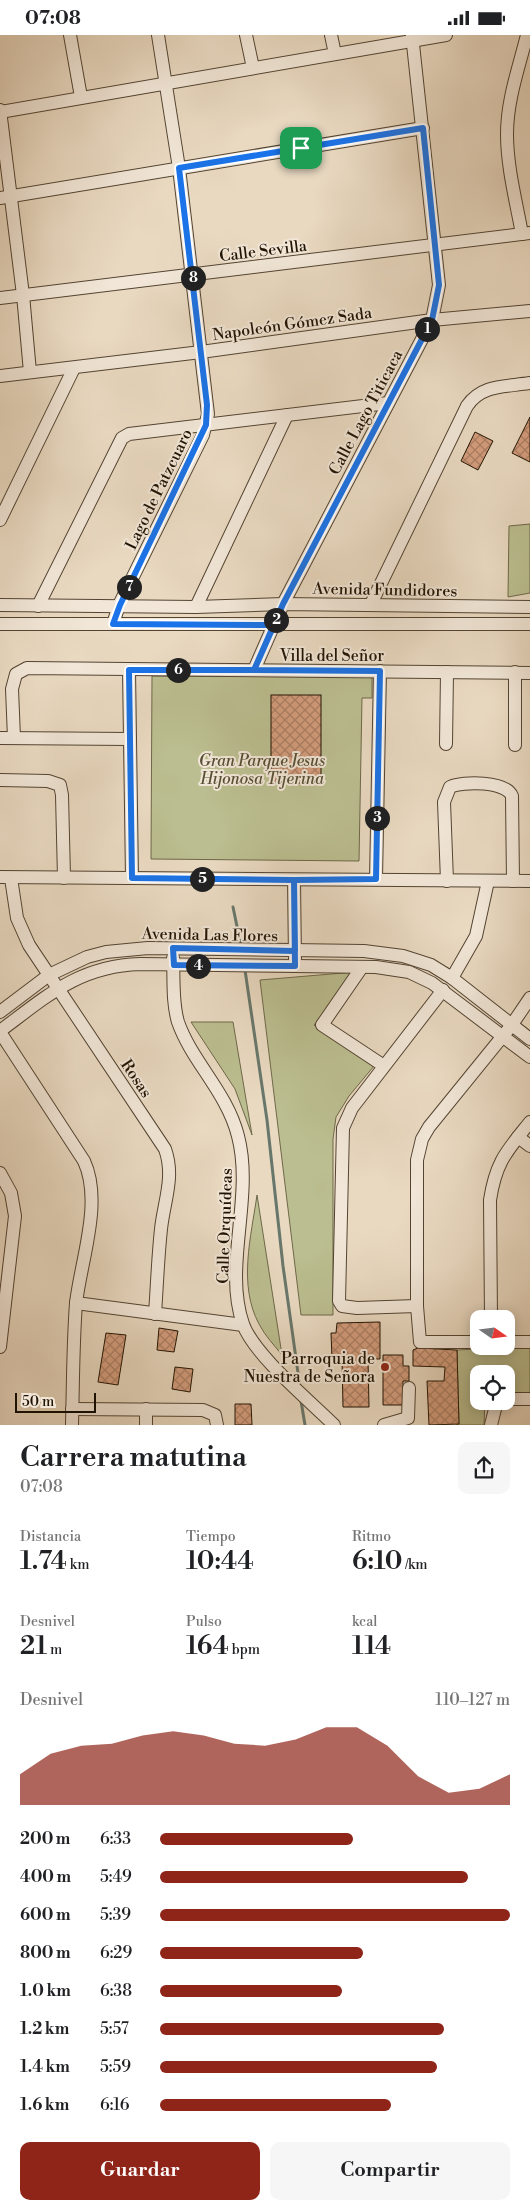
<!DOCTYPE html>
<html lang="es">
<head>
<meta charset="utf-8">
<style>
  body { margin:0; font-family:"Libre Bodoni",serif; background:#f6f6f6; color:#202124; height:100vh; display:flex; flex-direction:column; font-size:19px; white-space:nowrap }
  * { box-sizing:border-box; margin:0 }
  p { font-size:16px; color:#757577 }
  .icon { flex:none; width:28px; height:28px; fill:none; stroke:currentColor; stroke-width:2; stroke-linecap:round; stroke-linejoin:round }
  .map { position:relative; height:1390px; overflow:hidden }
  .sheet { display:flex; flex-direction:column; background:#fff; flex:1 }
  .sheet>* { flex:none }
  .needle { width:32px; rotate:104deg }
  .controls { position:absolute; left:470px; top:1275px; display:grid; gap:10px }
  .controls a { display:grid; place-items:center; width:45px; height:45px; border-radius:10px; background:#fff; box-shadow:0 2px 12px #0003; font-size:25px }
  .scale { position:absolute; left:15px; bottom:12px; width:81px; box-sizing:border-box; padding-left:5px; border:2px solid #211302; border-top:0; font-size:14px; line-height:18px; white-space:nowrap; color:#211302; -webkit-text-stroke:4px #f1e6d7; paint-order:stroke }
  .pin { position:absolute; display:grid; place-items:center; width:42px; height:42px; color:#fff; margin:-21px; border-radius:10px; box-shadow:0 2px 8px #0006 }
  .km { position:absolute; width:25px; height:25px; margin:-12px; border-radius:50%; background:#222; color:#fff; font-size:14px; line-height:25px; text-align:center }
  .round { display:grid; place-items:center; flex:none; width:52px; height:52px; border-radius:10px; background:#f6f6f6 }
  .overview { display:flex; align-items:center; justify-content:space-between; height:85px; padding:0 20px }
  h1 { font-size:28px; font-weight:600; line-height:38px }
  .stats { display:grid; grid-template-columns:repeat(3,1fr); gap:8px; height:85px; padding:5px 20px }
  .stats div { display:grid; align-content:center }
  .stats b { font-size:25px; font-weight:600 }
  .stats small { font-size:14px; font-weight:400 }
  .stats p { font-size:14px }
  .chart { height:140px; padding:10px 20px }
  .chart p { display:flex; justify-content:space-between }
  .chart svg { width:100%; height:90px; margin-top:5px; fill:#8f2418; opacity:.7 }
  .primary-button { display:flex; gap:10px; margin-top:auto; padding:10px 20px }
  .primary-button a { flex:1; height:58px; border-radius:10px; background:#8f2418; color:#fff; font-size:20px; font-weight:600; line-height:58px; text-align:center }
  .primary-button a+a { background:#f6f6f6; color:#202124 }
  ul { padding:0 20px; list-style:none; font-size:16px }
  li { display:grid; grid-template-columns:80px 60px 1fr; align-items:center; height:38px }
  li i { height:12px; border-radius:6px; background:#8f2418 }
  .status { display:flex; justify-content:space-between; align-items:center; height:35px; padding:0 25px; background:#fff; direction:ltr }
  .status svg { height:14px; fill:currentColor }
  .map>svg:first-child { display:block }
</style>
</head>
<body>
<div class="status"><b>07:08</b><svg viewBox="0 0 49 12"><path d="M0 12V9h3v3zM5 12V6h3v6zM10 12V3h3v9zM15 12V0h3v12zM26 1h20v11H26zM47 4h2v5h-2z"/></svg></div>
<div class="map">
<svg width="530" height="1390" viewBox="0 0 530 1390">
  <defs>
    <pattern id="building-cross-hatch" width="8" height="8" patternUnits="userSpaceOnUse" patternTransform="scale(1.25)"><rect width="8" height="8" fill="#d49d7d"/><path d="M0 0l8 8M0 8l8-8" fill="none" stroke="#ac7f64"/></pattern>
  </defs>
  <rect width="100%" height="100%" fill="#e9d9c1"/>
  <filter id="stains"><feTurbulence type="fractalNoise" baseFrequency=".004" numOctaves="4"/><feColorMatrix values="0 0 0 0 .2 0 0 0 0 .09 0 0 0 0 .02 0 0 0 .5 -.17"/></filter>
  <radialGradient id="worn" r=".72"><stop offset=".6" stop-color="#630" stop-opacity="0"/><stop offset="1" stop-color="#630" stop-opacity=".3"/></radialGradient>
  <g fill="#bbbe90" stroke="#6e6849">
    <polygon points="530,489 530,558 508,562 509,491"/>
    <polygon points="152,641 372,642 372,663 362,663 359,826 151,824"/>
    <polygon points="355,937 314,990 374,1031 349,1061 336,1082 333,1104 333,1280 301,1280 260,945"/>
    <polygon points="191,987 233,987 252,1100 235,1054"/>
    <path d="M 257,1160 L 282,1320 C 275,1311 265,1301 259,1289 C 238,1250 251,1202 257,1160 Z"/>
    <polygon points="495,1313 530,1313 530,1359 506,1358 506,1339 479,1339 479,1366 485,1366 484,1390 456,1390 459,1389 457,1315"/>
  </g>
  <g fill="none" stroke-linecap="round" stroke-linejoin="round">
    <g stroke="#68776b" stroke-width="3">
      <polyline points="233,872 241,911"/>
      <polyline points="245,935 267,1085 283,1231 300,1352"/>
      <polyline points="301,1366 305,1390"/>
    </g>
  </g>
  <g fill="url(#building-cross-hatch)" stroke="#211302">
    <polygon points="530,382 530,427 512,418"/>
    <polygon points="475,397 493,406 478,435 461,426"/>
    <rect x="271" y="660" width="50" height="88"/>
    <polygon points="380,1287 380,1324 368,1324 369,1372 343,1372 342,1324 332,1324 331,1298 336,1298 337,1288"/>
    <polygon points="159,1293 178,1296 174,1317 157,1315"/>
    <polygon points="106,1298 126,1300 118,1350 98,1347"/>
    <polygon points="418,1313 457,1315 459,1389 429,1390 427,1346 444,1346 445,1332 413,1331 413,1315"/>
    <polygon points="383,1320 403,1320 403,1331 409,1331 409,1346 403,1346 403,1370 383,1370"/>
    <polygon points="175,1332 193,1334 190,1357 172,1354"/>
    <polygon points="235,1369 251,1369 252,1390 235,1390"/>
  </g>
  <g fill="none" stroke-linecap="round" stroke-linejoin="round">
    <defs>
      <g id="minor">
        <polyline points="70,0 81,62"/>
        <polyline points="246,0 253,33"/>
        <polyline points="331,0 335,19"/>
        <polyline points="0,75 23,260 30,337"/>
        <polyline points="0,77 446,0"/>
        <polyline points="0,163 423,93"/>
        <path d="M 522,199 C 516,166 507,132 507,99 C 507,65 519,32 527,0"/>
        <polyline points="0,263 530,198"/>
        <polyline points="0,341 201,317 432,285 530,276"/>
        <polyline points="0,485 74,333"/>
        <path d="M 371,569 L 467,371 C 482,349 506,352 530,348"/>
        <polyline points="0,570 196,572 283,569 530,572"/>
        <polyline points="38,571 122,403 129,399 388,368"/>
        <polyline points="196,572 287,380"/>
        <polyline points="0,589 530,589"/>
        <polyline points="113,589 119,570 203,400 208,379 179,133 158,0"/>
        <polyline points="129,635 132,843"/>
        <polyline points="254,635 283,569 432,285 439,250 412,0"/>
        <polyline points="515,637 515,710"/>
        <polyline points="0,703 130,704"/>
        <polyline points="14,703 12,654 16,639 27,633 530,638"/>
        <polyline points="446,709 447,637"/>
        <polyline points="0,745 48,746 60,750 62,760 64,843"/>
        <polyline points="0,842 530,846"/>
        <path d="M 11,843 L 17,883 L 29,910 L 165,1114 C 175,1142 164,1166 161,1194 C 158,1222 157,1250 155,1279"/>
        <polyline points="376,844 380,636"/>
        <polyline points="294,845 295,925"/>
        <path d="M 447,846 L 444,767 L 450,752 C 463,746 506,746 512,761 L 513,846"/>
        <path d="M 173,923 C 174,943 172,967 178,987 C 192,1027 227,1057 238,1101 C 254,1162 223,1231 243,1289 C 254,1320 310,1366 334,1390"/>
        <polyline points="362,932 322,990 384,1031"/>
        <polyline points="452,943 476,901 488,846"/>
        <polyline points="0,977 49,940 87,922 106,917 148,913 364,916 403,921 431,930 452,943 530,1004"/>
        <path d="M 0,996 C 47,961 79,931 140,929 L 376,932 L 409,937 L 432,948 L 530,1022"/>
        <path d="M 0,997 L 84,1126 C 103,1167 81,1225 76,1268 C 73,1308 73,1350 72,1390"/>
        <polyline points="518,1102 530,1111"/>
        <polyline points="0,1138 11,1158 15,1181 0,1312"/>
        <polyline points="76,1268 243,1290"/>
        <polyline points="417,1271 357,1273 342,1271 339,1266 343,1093 352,1073 443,955"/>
        <path d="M 491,1284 L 490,1165 C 496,1126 507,1116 530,1087"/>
        <polyline points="479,1307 420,1307 417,1271 417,1125 422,1104 429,1092 511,991 530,963"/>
        <polyline points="506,1307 530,1307"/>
        <polyline points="506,1364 530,1364"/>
        <polyline points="72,1374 203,1375 215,1380 217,1390"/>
        <polyline points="146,1390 146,1374"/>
        <polyline points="384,1390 408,1383 409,1353"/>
        <polyline points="491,1390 497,1366"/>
      </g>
    </defs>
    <use href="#minor" stroke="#534432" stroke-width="14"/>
    <use href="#minor" stroke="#f1e6d7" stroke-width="12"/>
  </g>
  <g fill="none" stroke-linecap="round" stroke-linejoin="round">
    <defs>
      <polyline id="route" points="301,113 423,93 439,250 432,285 283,569 254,635 380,636 376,844 294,845 295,931 174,930 173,913 295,916 294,845 132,843 129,635 254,635 274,590 113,589 120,570 206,390 207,370 179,133 301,113"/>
    </defs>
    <use href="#route" stroke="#fff" stroke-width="10"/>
    <use href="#route" stroke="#1a73e8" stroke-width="6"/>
  </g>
  <circle fill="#8f2418" stroke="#f1e6d7" stroke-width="2" cx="385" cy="1332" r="5"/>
  <g text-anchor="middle" stroke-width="4" stroke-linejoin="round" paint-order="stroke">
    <g font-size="16" fill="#211302" stroke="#f1e6d7">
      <text transform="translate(263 215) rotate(-7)" y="6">Calle Sevilla</text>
      <text transform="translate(292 288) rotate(-8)" y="6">Napoleón Gómez Sada</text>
      <text transform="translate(365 377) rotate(-62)" y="6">Calle Lago Titicaca</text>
      <text transform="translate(158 454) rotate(-64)" y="6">Lago de Patzcuaro</text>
      <text transform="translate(385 554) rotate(1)" y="6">Avenida Fundidores</text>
      <text x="332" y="626">Villa del Señor</text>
      <text transform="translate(210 899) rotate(1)" y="6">Avenida Las Flores</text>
      <text transform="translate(137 1043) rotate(56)" y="6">Rosas</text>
      <text transform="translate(224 1191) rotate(-88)" y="6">Calle Orquídeas</text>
    </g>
    <g font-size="16" font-style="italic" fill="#574f34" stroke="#f1e6d7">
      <text x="262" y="731">Gran Parque Jesus<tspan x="262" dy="18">Hijonosa Tijerina</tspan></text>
    </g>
    <g font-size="16" fill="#211302" stroke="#f1e6d7" text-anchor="end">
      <text x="375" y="1329">Parroquia de<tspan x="375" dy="18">Nuestra de Señora</tspan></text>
    </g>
  </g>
  <rect width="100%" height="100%" filter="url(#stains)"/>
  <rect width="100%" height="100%" fill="url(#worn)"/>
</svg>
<div class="controls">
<a><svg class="needle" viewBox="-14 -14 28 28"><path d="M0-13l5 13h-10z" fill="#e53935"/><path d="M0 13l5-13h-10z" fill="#757577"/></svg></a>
<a><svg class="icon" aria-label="locate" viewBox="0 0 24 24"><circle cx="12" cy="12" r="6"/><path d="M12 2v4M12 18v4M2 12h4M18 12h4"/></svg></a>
</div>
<div class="scale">50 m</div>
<div class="pin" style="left:301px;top:113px;background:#1e9e55"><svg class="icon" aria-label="arrive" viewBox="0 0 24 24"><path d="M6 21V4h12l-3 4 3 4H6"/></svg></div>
<b class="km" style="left:427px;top:294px">1</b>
<b class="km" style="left:276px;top:585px">2</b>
<b class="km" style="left:377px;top:783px">3</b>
<b class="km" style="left:198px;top:931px">4</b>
<b class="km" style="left:202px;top:844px">5</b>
<b class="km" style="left:178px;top:635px">6</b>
<b class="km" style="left:129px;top:552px">7</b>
<b class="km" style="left:193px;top:243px">8</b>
</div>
<section class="sheet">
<div class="overview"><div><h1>Carrera matutina</h1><p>07:08</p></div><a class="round"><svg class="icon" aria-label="share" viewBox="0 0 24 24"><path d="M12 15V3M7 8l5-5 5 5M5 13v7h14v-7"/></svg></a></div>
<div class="stats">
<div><p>Distancia</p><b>1.74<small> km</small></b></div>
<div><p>Tiempo</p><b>10:44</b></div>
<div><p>Ritmo</p><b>6:10<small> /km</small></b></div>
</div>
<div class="stats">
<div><p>Desnivel</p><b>21<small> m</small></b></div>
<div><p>Pulso</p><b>164<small> bpm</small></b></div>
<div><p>kcal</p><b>114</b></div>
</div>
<div class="chart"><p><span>Desnivel</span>110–127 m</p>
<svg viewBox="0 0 160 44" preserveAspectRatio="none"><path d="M0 44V29L10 19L20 15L30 14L40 10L50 8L60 10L70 14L80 15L90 12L100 6L110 6L120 15L130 30L140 38L150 36L160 29V44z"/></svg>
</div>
<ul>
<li><b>200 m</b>6:33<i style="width:55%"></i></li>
<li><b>400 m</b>5:49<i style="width:88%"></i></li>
<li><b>600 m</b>5:39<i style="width:100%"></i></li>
<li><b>800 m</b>6:29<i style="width:58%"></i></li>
<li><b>1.0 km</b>6:38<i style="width:52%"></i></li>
<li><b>1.2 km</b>5:57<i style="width:81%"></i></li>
<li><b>1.4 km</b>5:59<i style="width:79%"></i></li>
<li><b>1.6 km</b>6:16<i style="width:66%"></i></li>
</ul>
<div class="primary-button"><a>Guardar</a><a>Compartir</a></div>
</section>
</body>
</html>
